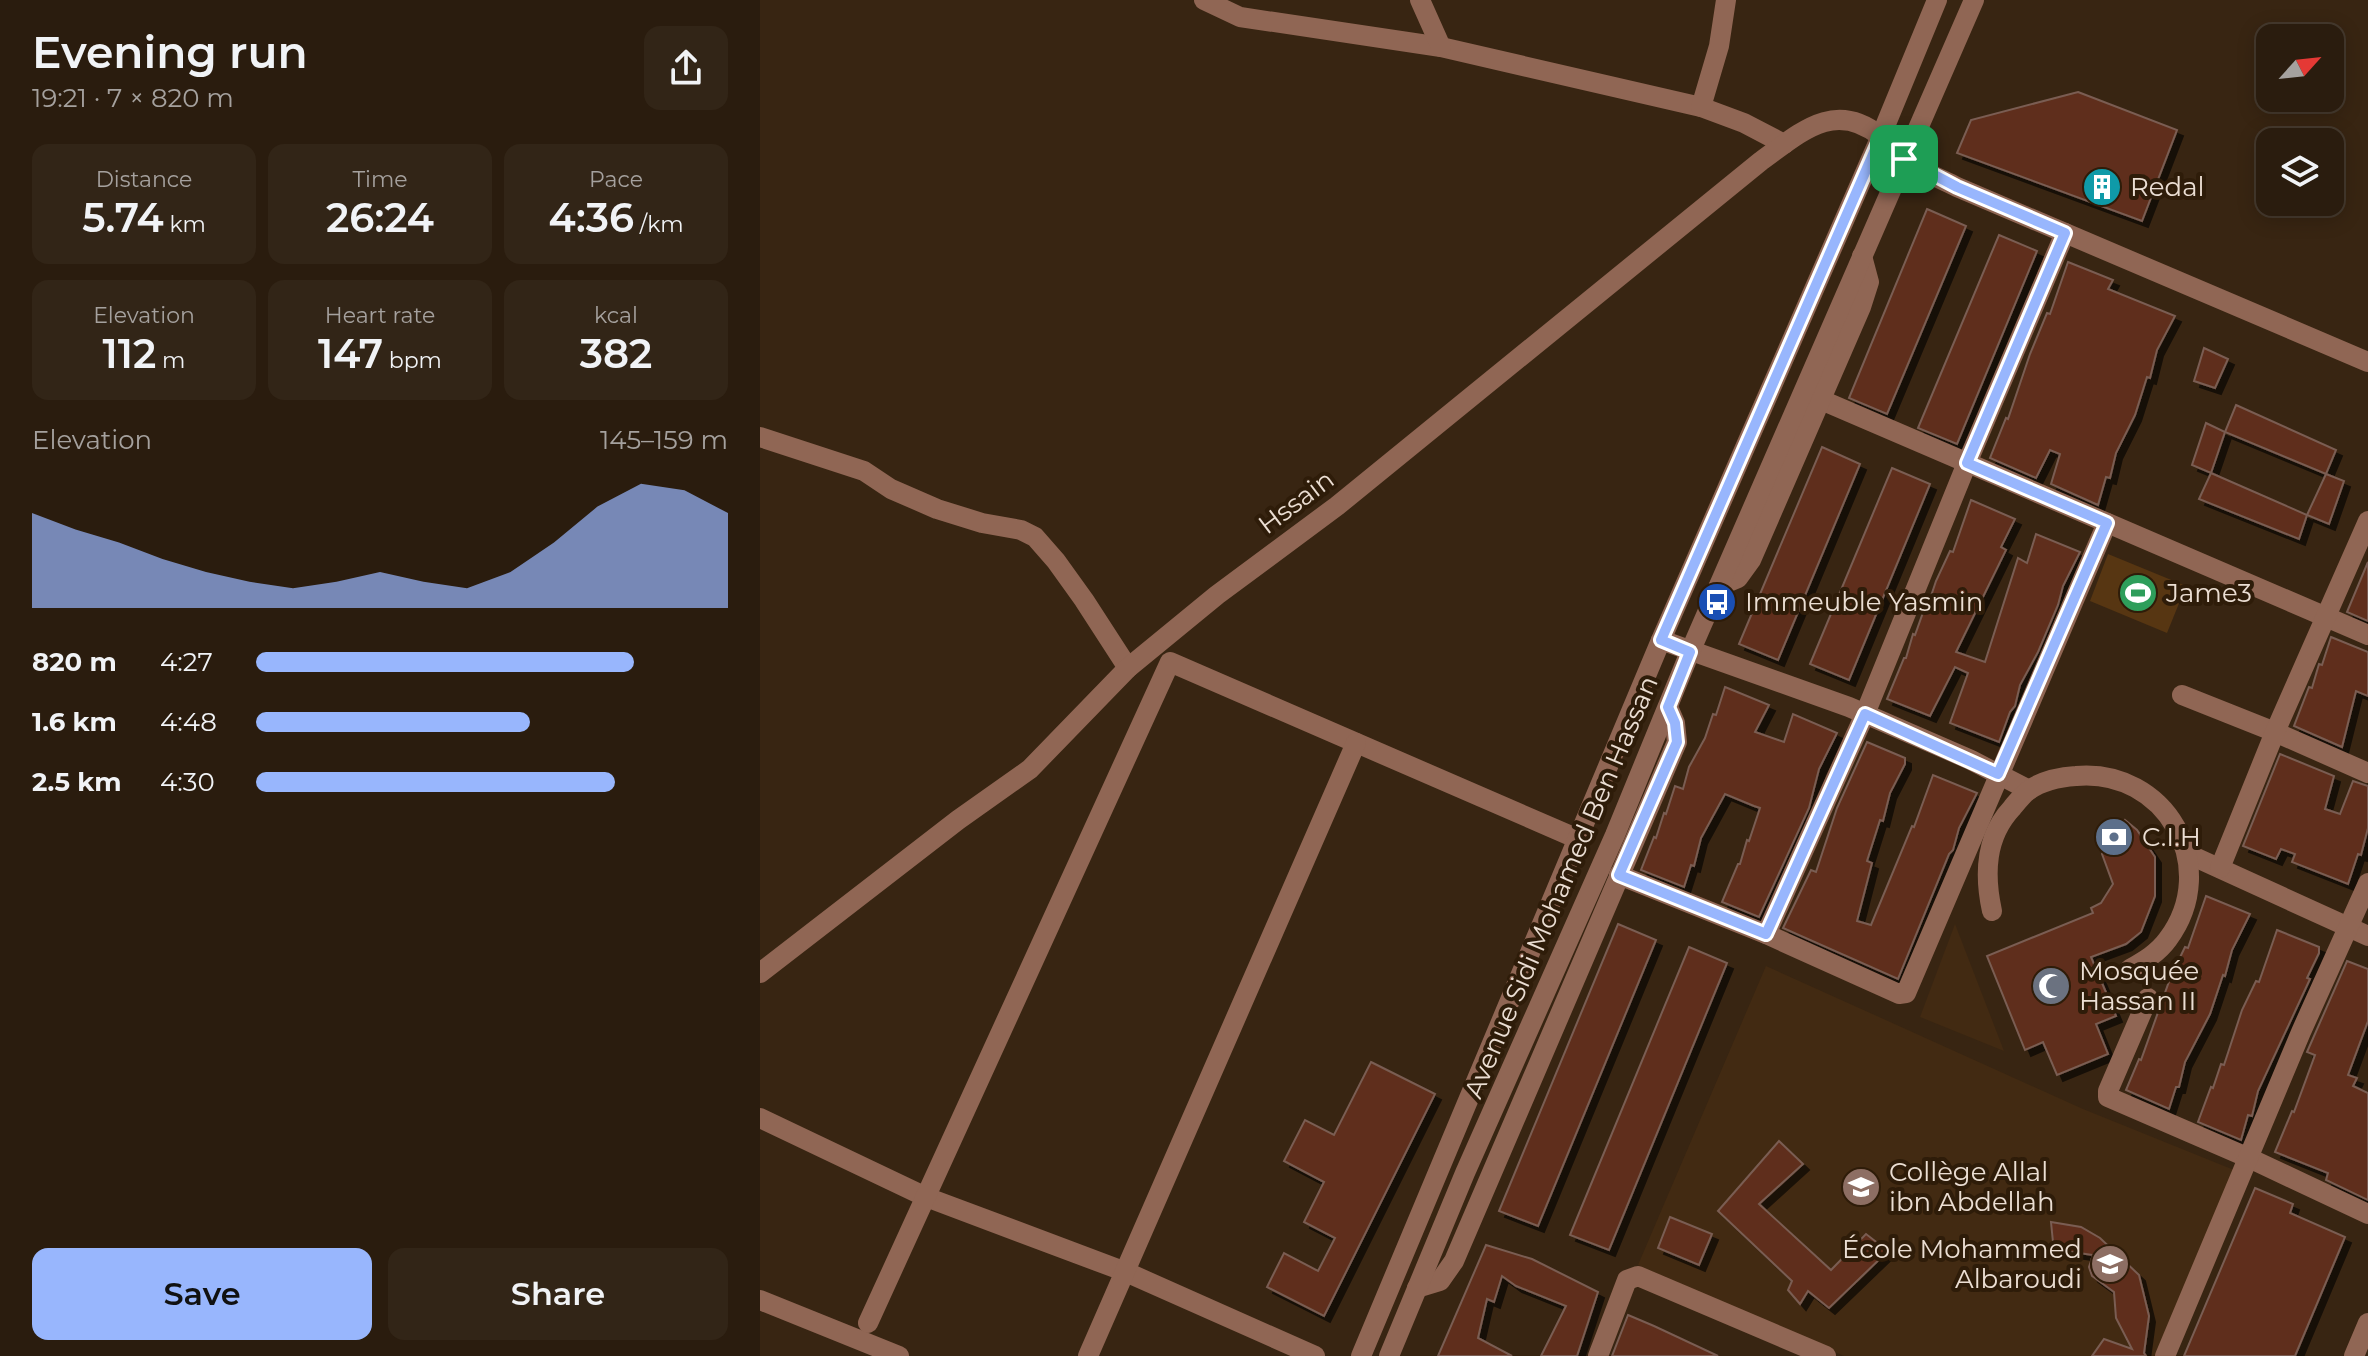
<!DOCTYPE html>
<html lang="en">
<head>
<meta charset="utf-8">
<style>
  body { margin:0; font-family:Montserrat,sans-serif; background:#322517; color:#f1f3f6; height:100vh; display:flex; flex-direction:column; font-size:30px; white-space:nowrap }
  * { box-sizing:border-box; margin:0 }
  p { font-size:26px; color:#a5a19e }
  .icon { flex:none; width:44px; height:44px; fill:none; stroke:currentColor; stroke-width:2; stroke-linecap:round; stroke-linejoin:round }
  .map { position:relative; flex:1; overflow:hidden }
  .drawer { display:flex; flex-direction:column; background:#2a1c0e; width:760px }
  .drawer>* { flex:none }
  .needle { width:52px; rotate:63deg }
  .fabs { position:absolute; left:1496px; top:24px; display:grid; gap:16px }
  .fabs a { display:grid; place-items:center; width:88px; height:88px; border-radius:16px; background:#2a1c0e; box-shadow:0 4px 20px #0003,0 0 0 2px #463a2e; font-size:40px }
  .pin { position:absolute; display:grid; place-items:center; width:68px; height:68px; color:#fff; margin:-34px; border-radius:16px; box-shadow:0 4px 12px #0006 }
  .round { display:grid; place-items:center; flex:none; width:84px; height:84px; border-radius:16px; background:#322517 }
  .overview { display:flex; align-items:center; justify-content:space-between; height:136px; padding:0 32px }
  h1 { font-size:44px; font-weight:600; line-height:60px }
  .metrics { display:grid; grid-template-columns:repeat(3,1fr); gap:12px; height:136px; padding:8px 32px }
  .metrics div { display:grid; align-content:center; border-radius:16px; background:#322517; text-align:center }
  .metrics b { font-size:40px; font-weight:600 }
  .metrics small { font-size:22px; font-weight:400 }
  .metrics p { font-size:22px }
  .chart { height:224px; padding:16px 32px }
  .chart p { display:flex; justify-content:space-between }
  .chart svg { width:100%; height:144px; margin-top:8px; fill:#98b6fd; opacity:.7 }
  .cta { display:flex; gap:16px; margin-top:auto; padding:16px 32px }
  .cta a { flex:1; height:92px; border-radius:16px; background:#98b6fd; color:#111; font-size:32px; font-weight:600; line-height:92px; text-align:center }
  .cta a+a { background:#322517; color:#f1f3f6 }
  ul { padding:0 32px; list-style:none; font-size:26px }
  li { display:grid; grid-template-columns:128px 96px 1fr; align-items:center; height:60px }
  li i { height:20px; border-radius:10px; background:#98b6fd }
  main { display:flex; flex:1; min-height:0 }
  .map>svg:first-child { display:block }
</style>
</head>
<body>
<main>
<section class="drawer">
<div class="overview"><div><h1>Evening run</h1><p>19:21 · 7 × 820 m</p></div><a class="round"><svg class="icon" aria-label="share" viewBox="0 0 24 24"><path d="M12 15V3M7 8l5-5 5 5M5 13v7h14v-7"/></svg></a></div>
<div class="metrics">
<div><p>Distance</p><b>5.74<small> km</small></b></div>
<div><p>Time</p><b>26:24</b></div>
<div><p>Pace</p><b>4:36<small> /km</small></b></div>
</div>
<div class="metrics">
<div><p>Elevation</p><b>112<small> m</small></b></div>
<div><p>Heart rate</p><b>147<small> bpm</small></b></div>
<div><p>kcal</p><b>382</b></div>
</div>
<div class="chart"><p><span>Elevation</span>145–159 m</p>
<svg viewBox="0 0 160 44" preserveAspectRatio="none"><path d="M0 44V15L10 20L20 24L30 29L40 33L50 36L60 38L70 36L80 33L90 36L100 38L110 33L120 24L130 13L140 6L150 8L160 15V44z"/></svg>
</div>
<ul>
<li><b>820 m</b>4:27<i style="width:80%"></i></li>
<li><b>1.6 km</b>4:48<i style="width:58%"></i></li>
<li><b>2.5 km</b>4:30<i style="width:76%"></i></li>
</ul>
<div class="cta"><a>Save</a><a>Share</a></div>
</section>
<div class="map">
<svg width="1608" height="1356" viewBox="0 0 1608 1356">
  <defs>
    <filter id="shadow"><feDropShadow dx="6" dy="6" stdDeviation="0" flood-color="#0009"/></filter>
  </defs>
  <rect width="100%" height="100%" fill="#382512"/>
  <g fill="#422a12">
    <polygon points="1195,924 1244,1051 1160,1017"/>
    <polygon points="1006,966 1323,1109 1479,1172 1398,1356 1084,1356 878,1265"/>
  </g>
  <polygon fill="#573612" points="1348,554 1426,586 1407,633 1330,601"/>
  <g fill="#5e2f1b" stroke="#7a5d52" stroke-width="2" filter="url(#shadow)">
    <polygon points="1318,92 1417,130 1382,221 1197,153 1211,120"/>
    <polygon points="1167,209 1206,226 1127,414 1089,398"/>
    <polygon points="1239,235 1277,251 1197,444 1158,428"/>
    <polygon points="1308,262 1353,280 1348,289 1415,316 1397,350 1390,378 1387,377 1375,415 1356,453 1350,478 1346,477 1338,505 1291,484 1300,454 1290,450 1276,478 1230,458 1246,418 1248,419 1270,354 1287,313 1290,314"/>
    <polygon points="1444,348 1468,359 1455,388 1434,381"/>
    <polygon points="1476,405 1576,450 1566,474 1465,432"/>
    <polygon points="1446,423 1465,432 1451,473 1432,465"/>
    <polygon points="1062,447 1100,464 1018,660 979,644"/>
    <polygon points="1132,468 1170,484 1089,680 1050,664"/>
    <polygon points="1451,473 1547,515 1539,539 1439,499"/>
    <polygon points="1566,474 1584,481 1569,524 1547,515"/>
    <polygon points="1211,500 1255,519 1241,547 1246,550 1196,652 1225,662 1258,558 1267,563 1276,534 1320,552 1303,586 1298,605 1278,652 1260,685 1255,706 1250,712 1239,742 1190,723 1208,673 1195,667 1170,716 1127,699 1144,658 1146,658 1153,634 1155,635 1165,607 1167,608 1176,581 1190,551 1193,552"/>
    <polygon points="1608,562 1608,621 1587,612"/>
    <polygon points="1571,637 1608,652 1608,696 1596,691 1582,747 1534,726 1549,687 1552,688 1559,664 1562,665"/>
    <polygon points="965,687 1009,705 995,732 1024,742 1033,714 1077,733 1059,769 1049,808 999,917 962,902 978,864 980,864 987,840 989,841 1000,808 994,806 965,794 941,838 934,866 931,865 924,887 881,870 894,837 896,838 904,813 906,814 915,786 923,789 929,767 945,738 953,714 956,715"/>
    <polygon points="1107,742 1145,758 1145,764 1130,793 1123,821 1120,820 1107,861 1112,863 1097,921 1111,925 1152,826 1154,827 1173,775 1217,793 1199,828 1193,850 1189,854 1138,979 1023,928 1051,870 1056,872 1077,808"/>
    <polygon points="1520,754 1574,776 1565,809 1580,814 1593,781 1608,786 1608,828 1601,855 1598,854 1588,884 1532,862 1535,854 1521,849 1516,859 1483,846"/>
    <polygon points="1365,820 1377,830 1395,857 1395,896 1381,932 1366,944 1331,957 1356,1016 1336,1024 1348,1054 1297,1075 1283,1042 1265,1050 1227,956 1333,913 1331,908 1341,903 1353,884 1342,854"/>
    <polygon points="1446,896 1490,914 1472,950 1465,976 1463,975 1450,1014 1425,1062 1419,1087 1416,1087 1409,1109 1366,1090 1379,1059 1381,1060 1411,976 1425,947 1428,948"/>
    <polygon points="858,924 896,940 778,1226 739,1211"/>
    <polygon points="1517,930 1559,947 1559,953 1547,978 1550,979 1498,1091 1492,1116 1488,1115 1481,1140 1438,1122 1451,1087 1453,1088 1461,1064 1464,1065 1482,1010 1496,981 1499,982"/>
    <polygon points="929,947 967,963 849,1250 810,1235"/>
    <polygon points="1587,961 1608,969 1608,1021 1588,1075 1597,1078 1593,1086 1608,1093 1608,1200 1566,1180 1568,1173 1515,1152 1532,1111 1534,1112 1555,1055 1547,1052"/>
    <polygon points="611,1062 675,1094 564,1316 507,1287 524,1253 558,1271 575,1238 544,1222 564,1182 524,1161 545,1120 574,1135"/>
    <polygon points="1019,1141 1043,1164 999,1204 1071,1270 1106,1234 1128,1251 1069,1308 1048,1291 1040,1304 1028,1290 1032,1281 958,1211"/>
    <polygon points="1495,1188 1533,1204 1530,1213 1585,1237 1535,1356 1424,1356"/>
    <polygon points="910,1217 952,1234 939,1265 898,1248"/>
    <polygon points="1291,1222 1321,1227 1340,1238 1379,1275 1389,1316 1384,1353 1386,1356 1332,1356 1344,1339 1372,1349 1356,1318 1354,1292 1332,1276 1329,1267 1333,1255 1312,1252 1294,1252"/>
    <polygon points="726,1245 772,1259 838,1292 817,1356 781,1356 806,1306 756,1286 742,1276 734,1302 727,1299 718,1338 752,1356 678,1356"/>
    <polygon points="868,1315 894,1326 958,1356 852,1356"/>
  </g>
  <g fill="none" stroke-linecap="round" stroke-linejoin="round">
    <g stroke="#906654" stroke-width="20">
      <polyline points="444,0 480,17 681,47 941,107 984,123 1024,144"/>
      <polyline points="660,0 681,47"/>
      <polyline points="941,107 959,46 966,0"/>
      <polyline points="1059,399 1608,635"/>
      <polyline points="0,437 104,471 131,489 177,509 222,523 261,530 275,537 296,561 324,600 368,668"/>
      <polyline points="959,586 978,578 991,560 1101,307 1109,282 1102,256"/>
      <polyline points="901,640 1089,707 1211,760 1269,790"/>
      <polyline points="1422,695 1515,732 1608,773"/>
      <polyline points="1428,854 1608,936"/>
      <polyline points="1460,868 1515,732 1608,521"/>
      <polyline points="859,875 1006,934 1139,994 1146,993 1347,523"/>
      <path d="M 1232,911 C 1224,874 1225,837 1252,808 C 1257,802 1263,794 1269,790 C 1282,781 1301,777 1316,776 C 1405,768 1462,866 1408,939 C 1398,953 1384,961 1370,969"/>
      <polyline points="1006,934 1105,714 1207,463 1305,233"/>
      <path d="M 0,973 L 198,820 L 270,769 L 368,668 L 457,595 L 577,506 L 1001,161 C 1040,133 1074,99 1120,136 C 1128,142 1135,151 1142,157 C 1158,170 1179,178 1197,187 L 1608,362"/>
      <polyline points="1388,998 1348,1091 1348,1097 1489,1158 1608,1214"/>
      <polyline points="0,1118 166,1197 366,1272 555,1356"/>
      <polyline points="657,1288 680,1281 694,1261 917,742 915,723 908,707"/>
      <polyline points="0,1300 139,1356"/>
      <polyline points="108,1323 410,662 818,839"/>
      <polyline points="328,1356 596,743"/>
      <polyline points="601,1356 901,640 1121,136 1177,0"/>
      <polyline points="629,1356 705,1173 855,835 930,652 1214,0"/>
      <polyline points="838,1356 867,1280 878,1276 1066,1356"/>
      <polyline points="1405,1356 1541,1032 1608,883"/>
      <polyline points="1594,1356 1608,1323"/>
    </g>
  </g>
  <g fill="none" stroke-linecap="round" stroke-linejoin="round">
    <defs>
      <polygon id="route" points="1121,136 1144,159 1197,187 1305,233 1207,463 1347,523 1238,774 1105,714 1006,934 859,875 917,742 915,723 908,707 930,652 901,640"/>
    </defs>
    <use href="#route" stroke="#fff" stroke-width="16"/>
    <use href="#route" stroke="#98b6fd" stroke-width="10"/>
  </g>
  <defs>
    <symbol id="building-disc" viewBox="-11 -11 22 22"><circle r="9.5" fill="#0f9aa8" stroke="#2e1c09"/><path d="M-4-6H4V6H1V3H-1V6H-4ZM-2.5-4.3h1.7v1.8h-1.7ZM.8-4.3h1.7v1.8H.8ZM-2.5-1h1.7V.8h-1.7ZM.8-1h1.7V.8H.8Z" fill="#fff"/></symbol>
    <symbol id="stadium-disc" viewBox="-11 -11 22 22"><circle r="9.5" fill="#2e9e5b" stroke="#2e1c09"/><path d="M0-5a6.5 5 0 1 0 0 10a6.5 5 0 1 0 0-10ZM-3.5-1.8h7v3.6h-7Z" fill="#fff"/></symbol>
    <symbol id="bus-disc" viewBox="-11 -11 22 22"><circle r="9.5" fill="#1a4fb4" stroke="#2e1c09"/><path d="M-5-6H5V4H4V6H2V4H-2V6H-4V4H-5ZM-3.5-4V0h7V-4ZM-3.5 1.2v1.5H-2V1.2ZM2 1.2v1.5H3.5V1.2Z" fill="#fff"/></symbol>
    <symbol id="bank-disc" viewBox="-11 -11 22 22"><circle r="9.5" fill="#5c6f8a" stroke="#2e1c09"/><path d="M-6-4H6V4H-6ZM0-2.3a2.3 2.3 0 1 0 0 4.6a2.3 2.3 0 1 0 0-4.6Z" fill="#fff"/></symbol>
    <symbol id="mosque-disc" viewBox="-11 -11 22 22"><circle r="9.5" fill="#6b7280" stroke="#2e1c09"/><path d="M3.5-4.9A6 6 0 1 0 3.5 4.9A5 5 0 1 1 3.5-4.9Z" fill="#fff"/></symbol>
    <symbol id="school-disc" viewBox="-11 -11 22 22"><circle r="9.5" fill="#8d6e63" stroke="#2e1c09"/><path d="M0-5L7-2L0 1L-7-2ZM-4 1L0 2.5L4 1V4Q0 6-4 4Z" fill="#fff"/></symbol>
  </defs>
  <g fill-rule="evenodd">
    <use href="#building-disc" x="1320" y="165" width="44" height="44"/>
    <use href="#stadium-disc" x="1356" y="571" width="44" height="44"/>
    <use href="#bus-disc" x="935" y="580" width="44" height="44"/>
    <use href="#bank-disc" x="1332" y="815" width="44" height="44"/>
    <use href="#mosque-disc" x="1269" y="964" width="44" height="44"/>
    <use href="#school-disc" x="1079" y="1165" width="44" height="44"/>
    <use href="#school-disc" x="1328" y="1242" width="44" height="44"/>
  </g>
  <g text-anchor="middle" stroke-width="8" stroke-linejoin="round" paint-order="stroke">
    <g font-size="26" fill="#ebded3" stroke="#2e1c09" text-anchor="start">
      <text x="1370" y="196">Redal</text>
      <text x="1406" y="602">Jame3</text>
      <text x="985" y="611">Immeuble Yasmin</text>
      <text x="1382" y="846">C.I.H</text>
      <text x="1319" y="980">Mosquée<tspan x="1319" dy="30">Hassan II</tspan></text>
      <text x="1129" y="1181">Collège Allal<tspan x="1129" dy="30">ibn Abdellah</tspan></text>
      <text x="1322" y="1258" text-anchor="end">École Mohammed<tspan x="1322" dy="30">Albaroudi</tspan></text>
    </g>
    <g font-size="26" fill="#ebded3" stroke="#2e1c09">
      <text transform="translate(536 502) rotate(-37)" y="9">Hssain</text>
      <text transform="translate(801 887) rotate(-67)" y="9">Avenue Sidi Mohamed Ben Hassan</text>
    </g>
  </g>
</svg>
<div class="fabs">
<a><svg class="needle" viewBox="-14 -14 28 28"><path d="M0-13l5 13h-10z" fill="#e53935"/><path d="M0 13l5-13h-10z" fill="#a5a19e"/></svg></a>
<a><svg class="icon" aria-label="layers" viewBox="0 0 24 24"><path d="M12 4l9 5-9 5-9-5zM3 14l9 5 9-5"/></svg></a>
</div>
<div class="pin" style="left:1144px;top:159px;background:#1e9e55"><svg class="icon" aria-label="arrive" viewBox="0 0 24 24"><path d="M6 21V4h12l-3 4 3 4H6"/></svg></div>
</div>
</main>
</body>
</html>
